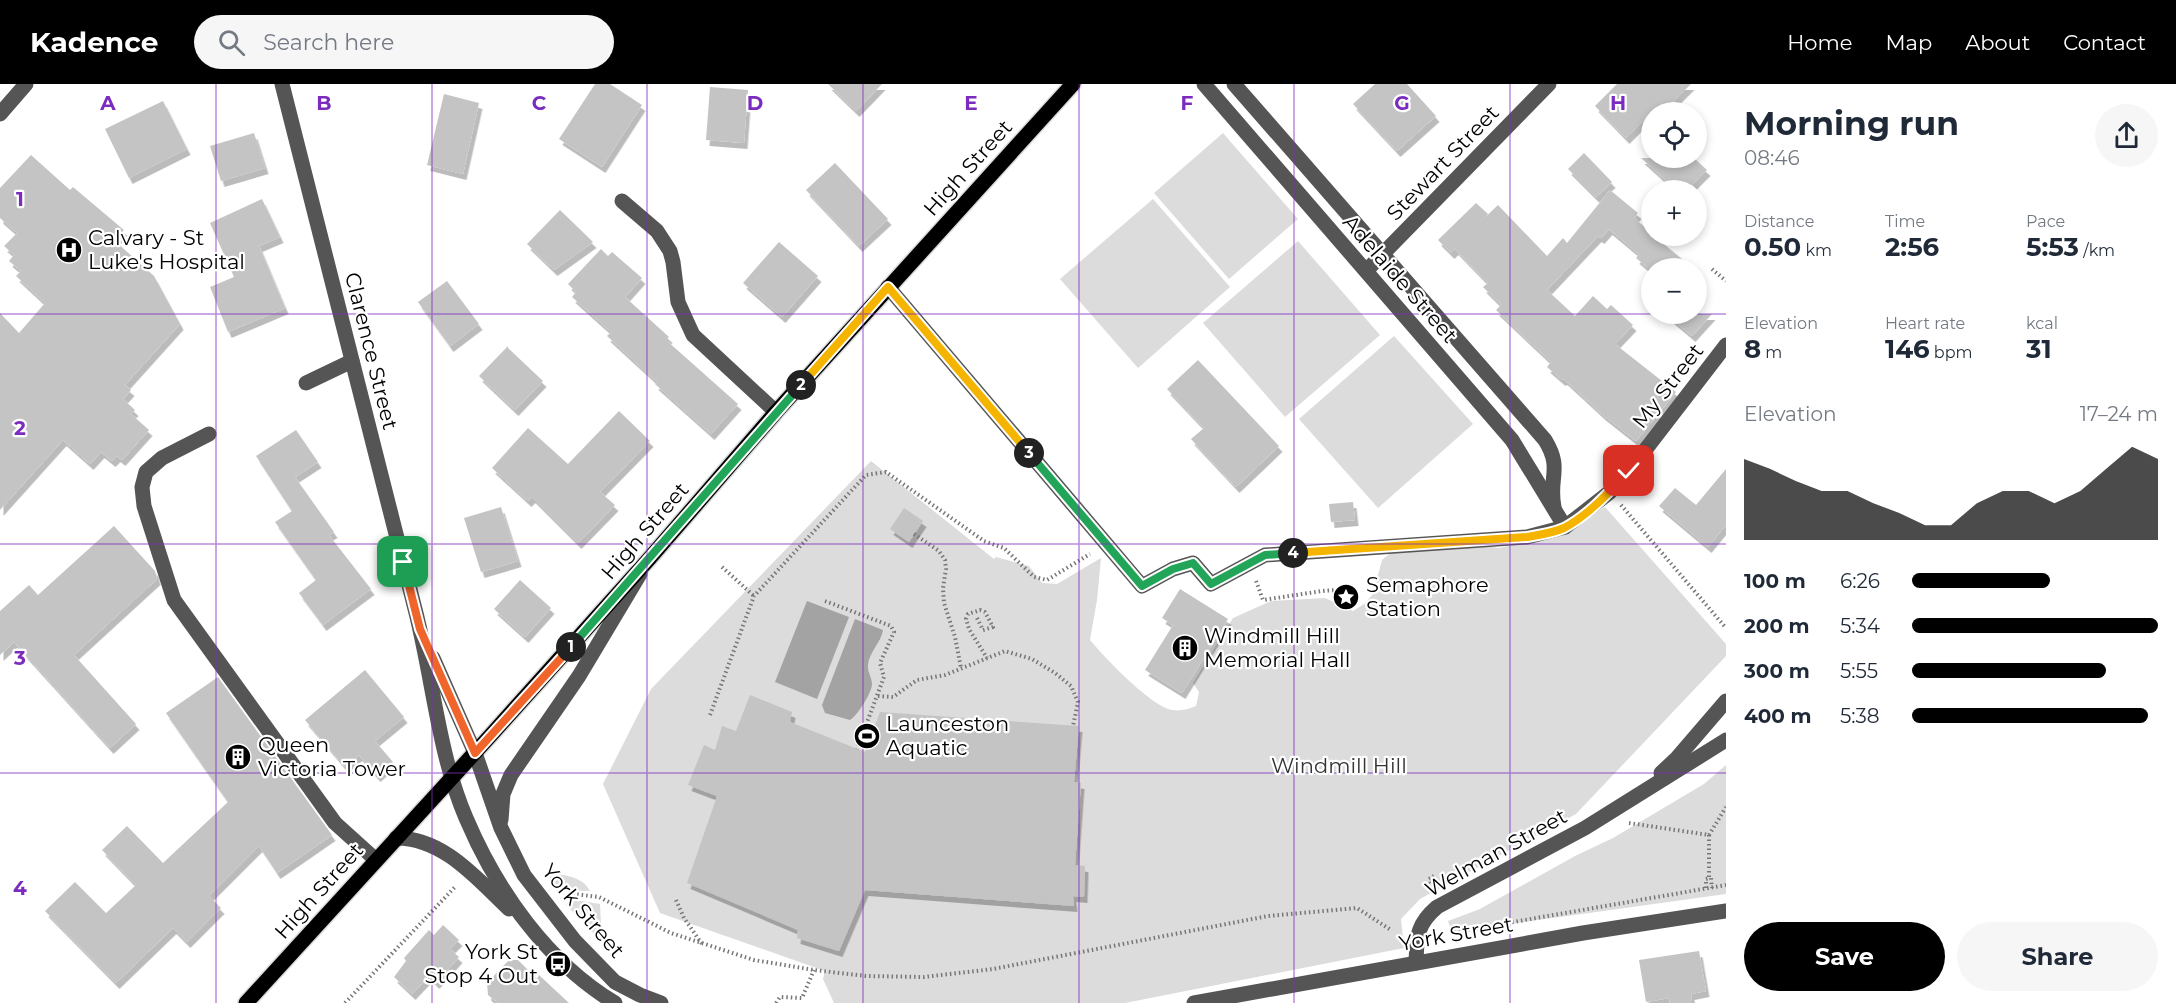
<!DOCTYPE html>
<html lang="en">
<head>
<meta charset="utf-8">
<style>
  body { margin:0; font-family:Montserrat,sans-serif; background:#f6f6f7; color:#1f2937; height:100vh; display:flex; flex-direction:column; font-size:22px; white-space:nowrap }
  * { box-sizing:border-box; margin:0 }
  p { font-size:20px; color:#747a83 }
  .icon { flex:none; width:33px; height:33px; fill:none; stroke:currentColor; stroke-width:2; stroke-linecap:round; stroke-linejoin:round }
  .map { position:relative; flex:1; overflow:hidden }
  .panel { display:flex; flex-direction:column; background:#fff; width:450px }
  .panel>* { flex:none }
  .controls { position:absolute; left:1641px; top:18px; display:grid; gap:12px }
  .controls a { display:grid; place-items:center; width:66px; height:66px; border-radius:50%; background:#fff; box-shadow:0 3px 9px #0003; font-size:30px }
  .pin { position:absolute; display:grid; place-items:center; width:51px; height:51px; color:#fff; margin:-26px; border-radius:12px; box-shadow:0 3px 9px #0006 }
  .km { position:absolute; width:30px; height:30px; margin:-15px; border-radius:50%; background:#222; color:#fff; font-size:16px; line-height:30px; text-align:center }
  .round { display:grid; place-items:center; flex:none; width:63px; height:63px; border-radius:32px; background:#f6f6f7 }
  .summary { display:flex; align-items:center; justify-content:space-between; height:102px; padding:0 18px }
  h1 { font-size:33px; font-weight:700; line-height:45px }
  .stats { display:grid; grid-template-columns:repeat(3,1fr); gap:9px; height:102px; padding:6px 18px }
  .stats div { display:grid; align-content:center }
  .stats b { font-size:26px; font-weight:700 }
  .stats small { font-size:16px; font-weight:400 }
  .stats p { font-size:16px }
  .chart { height:168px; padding:12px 18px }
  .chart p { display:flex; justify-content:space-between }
  .chart svg { width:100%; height:108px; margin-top:6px; fill:#000; opacity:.7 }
  .primary-button { display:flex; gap:12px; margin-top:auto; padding:12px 18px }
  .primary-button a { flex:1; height:69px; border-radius:36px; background:#000; color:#fff; font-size:24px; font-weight:700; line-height:69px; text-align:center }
  .primary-button a+a { background:#f6f6f7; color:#1f2937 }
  ul { padding:0 18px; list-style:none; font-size:20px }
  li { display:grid; grid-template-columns:96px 72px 1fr; align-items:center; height:45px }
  li i { height:15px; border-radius:8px; background:#000 }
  header { display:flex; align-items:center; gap:36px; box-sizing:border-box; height:84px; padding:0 30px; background:#000; color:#fff }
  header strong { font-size:28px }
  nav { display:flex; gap:33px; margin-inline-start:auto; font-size:21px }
  .search { width:420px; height:54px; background:#f6f6f7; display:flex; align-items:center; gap:15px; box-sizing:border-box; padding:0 21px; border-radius:33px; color:#747a83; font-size:22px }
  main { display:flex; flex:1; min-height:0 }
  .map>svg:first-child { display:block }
</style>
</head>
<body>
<header>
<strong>Kadence</strong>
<div class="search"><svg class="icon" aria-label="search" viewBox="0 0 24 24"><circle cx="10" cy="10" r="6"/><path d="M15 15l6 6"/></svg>Search here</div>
<nav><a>Home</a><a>Map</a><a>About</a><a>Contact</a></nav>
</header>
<main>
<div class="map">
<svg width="1726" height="919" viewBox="0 0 1726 919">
  <defs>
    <filter id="shadow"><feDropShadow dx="3.5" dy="6" stdDeviation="0" flood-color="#0004"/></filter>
  </defs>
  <rect width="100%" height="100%" fill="#fff"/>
  <g fill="#dcdcdc">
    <polygon points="1223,49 1298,135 1229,195 1154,109"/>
    <polygon points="1153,115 1230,203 1138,284 1060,195"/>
    <polygon points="1298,157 1380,251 1285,333 1203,239"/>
    <polygon points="1394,252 1473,340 1378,424 1299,335"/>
    <path d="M 871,377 L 994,475 L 996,473 L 1029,482 L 1042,499 L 1057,500 L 1101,474 L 1097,516 L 1090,556 C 1106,575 1145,616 1168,625 C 1178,628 1186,626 1196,622 L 1199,608 L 1193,599 L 1233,534 L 1271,517 L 1325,514 L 1353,527 L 1364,520 L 1373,510 L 1382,476 L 1394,466 L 1468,460 L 1499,464 L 1555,452 L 1605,423 L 1726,560 L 1726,572 L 1576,730 L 1420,815 L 1401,835 L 1404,864 L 1125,919 L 834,919 L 823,895 L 825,887 L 660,829 L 603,700 L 651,605 Z"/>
    <polygon points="1726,681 1726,810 1452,848 1448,837 1480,825 1575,772 1613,754 1704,700"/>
    <path d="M 557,790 C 571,792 584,795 590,807 L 557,806 L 549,793 Z"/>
    <polygon points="576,816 600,820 601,841 597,852 589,845 590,842 583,835 582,837 566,821 570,817"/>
  </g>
  <g fill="#a3a3a3">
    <polygon points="807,517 849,533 817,615 775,598"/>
    <path d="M 855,535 L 883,546 C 881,559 869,568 868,581 C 867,587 872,594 872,600 C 872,609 857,632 850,636 L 825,629 L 822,621 Z"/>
  </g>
  <g fill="#c4c4c4" filter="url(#shadow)">
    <polygon points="595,0 610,0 642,21 602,83 559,55"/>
    <polygon points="828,0 882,0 856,27"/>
    <polygon points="1375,0 1407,0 1436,32 1397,67 1353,20"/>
    <polygon points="1617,0 1691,0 1665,26 1660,21 1652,28 1626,54 1595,22"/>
    <polygon points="710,3 748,6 744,59 706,56"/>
    <polygon points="444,10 479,19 463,90 427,81"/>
    <polygon points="163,17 187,65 129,94 105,45"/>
    <polygon points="254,49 265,84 221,97 210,62"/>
    <polygon points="1584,69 1612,98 1596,113 1568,85"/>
    <polygon points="31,71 70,106 73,103 124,146 115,157 154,192 180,240 125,301 131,306 123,315 135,326 131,330 149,346 122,376 117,372 112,377 101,368 90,380 63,356 0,426 0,229 19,249 45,219 16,192 21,187 9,177 14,171 4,162 17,149 0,134 0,104"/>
    <polygon points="1641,74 1694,74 1707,86 1687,106 1676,106"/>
    <polygon points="835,79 888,135 859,162 806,106"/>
    <polygon points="1610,106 1638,129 1634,134 1652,149 1652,152 1654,152 1693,184 1648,184 1636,174 1639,170 1609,145 1601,154 1598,152 1547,206 1575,232 1593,212 1607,225 1611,221 1633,241 1615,260 1676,308 1636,357 1603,331 1564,295 1562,296 1547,283 1551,278 1496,226 1501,221 1483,203 1488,199 1455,165 1451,169 1438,156 1476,119 1488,130 1474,144 1498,121 1547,172 1563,154 1567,159"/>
    <polygon points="262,115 280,153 259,162 285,224 228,248 210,203 234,193 210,139"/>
    <polygon points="560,126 593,158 554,186 527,160"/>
    <polygon points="779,158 818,192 782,233 743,199"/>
    <polygon points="601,165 608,172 612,168 642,194 625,213 669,253 666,256 738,320 711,350 655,300 657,298 607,252 611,248 572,213 576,208 568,200"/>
    <polygon points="447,197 479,240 450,262 418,218"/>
    <polygon points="1666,230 1712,230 1692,252"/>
    <polygon points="508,262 508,264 543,297 515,326 479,292"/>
    <polygon points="1198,276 1279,362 1236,403 1191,355 1204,344 1167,305"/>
    <polygon points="619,327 650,357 600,408 615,421 578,459 532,413 528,417 492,384 528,344 568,380"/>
    <polygon points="296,346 318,378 295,393 334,448 329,451 371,505 323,541 299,509 316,496 275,438 292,427 256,372"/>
    <polygon points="1726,385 1726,441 1708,463 1659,422 1675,404 1696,421"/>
    <polygon points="1353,418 1355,436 1331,438 1329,420"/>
    <polygon points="501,423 518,477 481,488 464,434"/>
    <polygon points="904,424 923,437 909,458 890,445"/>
    <polygon points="114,442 155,487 157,495 74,571 136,640 110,664 14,558 0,571 0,527 29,501 38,511"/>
    <polygon points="520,496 551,524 525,553 494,525"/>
    <polygon points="1180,505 1228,535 1182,609 1145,586 1173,541 1162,534"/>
    <polygon points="365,586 404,633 375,657 393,678 377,692 359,671 345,683 305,636"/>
    <polygon points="218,593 332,751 277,789 259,762 209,812 221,824 187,858 173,844 116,899 45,827 75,798 106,829 136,801 102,766 127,742 163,779 228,718 166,629"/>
    <polygon points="750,611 792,628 790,638 865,668 880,628 1079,642 1074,698 1081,699 1075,781 1085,782 1084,813 1073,812 1074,822 865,806 839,867 797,854 798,846 687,799 717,712 688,701 704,661 715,666 722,642 736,647"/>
    <polygon points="443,841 459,856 450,865 459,873 436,899 429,892 412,910 394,893 406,877 404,874 429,846 434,851"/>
    <polygon points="1699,867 1706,907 1691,910 1692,919 1670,919 1669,914 1646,918 1639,876"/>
    <polygon points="509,876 518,876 537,895 539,891 569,919 498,919 488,911 487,899"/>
  </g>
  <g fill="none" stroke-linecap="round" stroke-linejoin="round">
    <defs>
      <polyline id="major" points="246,919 491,651 649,475 776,328 1073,0"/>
    </defs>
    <use href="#major" stroke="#dbdbdb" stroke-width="18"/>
    <g stroke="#777" stroke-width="4" stroke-dasharray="1.5 3" stroke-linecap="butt">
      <polyline points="1712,185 1726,197"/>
      <polyline points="1621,421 1726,544"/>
      <polyline points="914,450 939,467 945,476 946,485 943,504 944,519 955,553 961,584"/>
      <polyline points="722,483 754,512"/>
      <polyline points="1256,497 1263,516 1322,507 1351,505"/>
      <polyline points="825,517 891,542 894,548 880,579 884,593 857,665"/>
      <polyline points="977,534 983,546 993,543 985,528 980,526 968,530 966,535 969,545 987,574"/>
      <polyline points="878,612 893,613 917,596 945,591 1005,567 1032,575 1055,589 1071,602 1078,618 1073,642"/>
      <polyline points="710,631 754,512 866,391 886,388 984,457 1004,464 1034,493 1047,496 1090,470"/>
      <polyline points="1629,739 1709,751 1709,794 1711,794 1712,804"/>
      <polyline points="1709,751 1726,723"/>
      <polyline points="1433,803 1429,795 1434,792"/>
      <polyline points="1706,804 1706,795 1709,794"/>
      <polyline points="565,815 574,810 599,813 671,849 754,876 814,886 866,892 924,893 993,885 1268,832 1357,824 1391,846"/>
      <polyline points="676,816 684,834 702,860"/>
      <polyline points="1450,849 1726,801"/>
      <polyline points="345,919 455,803"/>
      <polyline points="776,919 780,913 802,914 814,886"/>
    </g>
    <g stroke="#555" stroke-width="15">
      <path d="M 282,0 C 326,175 370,350 415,525 C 433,594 438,669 466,734 C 497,807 547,878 615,919"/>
      <polyline points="1204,0 1512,356 1565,443"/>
      <path d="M 1234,0 L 1545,356 C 1563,385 1548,394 1554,423"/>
      <polyline points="0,30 26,0"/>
      <polyline points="622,117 657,147 670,167 673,178 678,218 693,251 776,328"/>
      <polyline points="1366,187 1549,0"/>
      <polyline points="888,203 1142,502 1173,485 1193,479 1211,500 1265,471 1527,453 1565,443 1610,408 1629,387 1726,261"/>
      <polyline points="306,299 352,277"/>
      <polyline points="209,350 162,374 146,388 142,403 144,422 174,516 335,739 376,776"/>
      <polyline points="433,574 475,669 501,744 524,791 575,857 615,898 640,911 661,919"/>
      <polyline points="1661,689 1677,674 1726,617"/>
      <polyline points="501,736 503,710 511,691 579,592 640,490"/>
      <path d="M 396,754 C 444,754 477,795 509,825"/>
      <path d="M 1416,879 C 1417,853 1416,841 1437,823 L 1585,744 L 1726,656"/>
      <polyline points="1194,919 1583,849 1726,827"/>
    </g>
    <use href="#major" stroke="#000" stroke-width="15"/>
  </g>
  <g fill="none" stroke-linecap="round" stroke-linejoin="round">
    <defs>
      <polyline id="split-1" points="403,478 420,545 475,669 571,563"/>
      <polyline id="split-2" points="571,563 801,301"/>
      <polyline id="split-3" points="801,301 888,203 1029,369"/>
      <polyline id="split-4" points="1029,369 1142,502 1173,485 1193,479 1211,500 1265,471 1293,469"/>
      <path id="split-5" d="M 1293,469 L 1527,453 C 1539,451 1553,449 1564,444 C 1589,431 1610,407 1629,387"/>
    </defs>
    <use href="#split-1" stroke="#fff" stroke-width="12"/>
    <use href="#split-2" stroke="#fff" stroke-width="12"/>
    <use href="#split-3" stroke="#fff" stroke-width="12"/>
    <use href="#split-4" stroke="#fff" stroke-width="12"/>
    <use href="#split-5" stroke="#fff" stroke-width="12"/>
    <use href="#split-1" stroke="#f0652b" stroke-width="8"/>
    <use href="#split-2" stroke="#22a559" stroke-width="8"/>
    <use href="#split-3" stroke="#f5b400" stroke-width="8"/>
    <use href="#split-4" stroke="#22a559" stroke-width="8"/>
    <use href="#split-5" stroke="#f5b400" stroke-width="8"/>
  </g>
  <path fill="none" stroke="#7b2cbf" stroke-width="1.5" stroke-opacity="0.55" d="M 216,0 L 216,919M 432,0 L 432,919M 647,0 L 647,919M 863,0 L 863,919M 1079,0 L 1079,919M 1294,0 L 1294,919M 1510,0 L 1510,919M 0,230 L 1726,230M 0,460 L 1726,460M 0,689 L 1726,689"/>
  <defs>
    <symbol id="hospital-disc" viewBox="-11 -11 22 22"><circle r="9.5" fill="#000" stroke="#fff"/><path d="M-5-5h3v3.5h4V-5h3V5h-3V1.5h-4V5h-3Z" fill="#fff"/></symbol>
    <symbol id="sight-disc" viewBox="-11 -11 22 22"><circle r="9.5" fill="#000" stroke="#fff"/><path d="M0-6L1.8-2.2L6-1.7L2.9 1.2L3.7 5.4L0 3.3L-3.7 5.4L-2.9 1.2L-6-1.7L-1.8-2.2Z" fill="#fff"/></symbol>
    <symbol id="building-disc" viewBox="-11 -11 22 22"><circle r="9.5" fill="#000" stroke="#fff"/><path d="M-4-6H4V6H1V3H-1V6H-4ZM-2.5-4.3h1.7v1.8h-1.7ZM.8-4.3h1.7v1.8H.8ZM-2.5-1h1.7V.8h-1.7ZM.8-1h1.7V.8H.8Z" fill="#fff"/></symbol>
    <symbol id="stadium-disc" viewBox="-11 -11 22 22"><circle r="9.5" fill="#000" stroke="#fff"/><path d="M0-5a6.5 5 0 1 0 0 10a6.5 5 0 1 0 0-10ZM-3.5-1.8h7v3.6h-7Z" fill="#fff"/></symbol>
    <symbol id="bus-disc" viewBox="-11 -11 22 22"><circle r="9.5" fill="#000" stroke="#fff"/><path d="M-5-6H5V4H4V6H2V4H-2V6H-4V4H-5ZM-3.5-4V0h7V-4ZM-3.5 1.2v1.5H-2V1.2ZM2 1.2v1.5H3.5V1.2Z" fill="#fff"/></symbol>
  </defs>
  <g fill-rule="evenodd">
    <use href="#hospital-disc" x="54" y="151" width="30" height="30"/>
    <use href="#sight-disc" x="1331" y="498" width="30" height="30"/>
    <use href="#building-disc" x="1170" y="549" width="30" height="30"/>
    <use href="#stadium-disc" x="852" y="637" width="30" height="30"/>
    <use href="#building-disc" x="223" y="658" width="30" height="30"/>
    <use href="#bus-disc" x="543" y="865" width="30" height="30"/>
  </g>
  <g text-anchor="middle" stroke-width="4.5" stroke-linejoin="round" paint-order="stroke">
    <g font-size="21" fill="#000" stroke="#fff">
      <text transform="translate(1443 79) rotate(-46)" y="7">Stewart Street</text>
      <text transform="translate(968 84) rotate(-48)" y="7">High Street</text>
      <text transform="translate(1400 195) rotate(49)" y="7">Adelaide Street</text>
      <text transform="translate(371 267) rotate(76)" y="7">Clarence Street</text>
      <text transform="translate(1668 302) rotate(-52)" y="7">My Street</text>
      <text transform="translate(645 447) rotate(-49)" y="7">High Street</text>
      <text transform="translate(1496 769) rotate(-29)" y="7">Welman Street</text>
      <text transform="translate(319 807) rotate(-48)" y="7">High Street</text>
      <text transform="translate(583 827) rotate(50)" y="7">York Street</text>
      <text transform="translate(1456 850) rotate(-10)" y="7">York Street</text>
    </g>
    <g font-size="21" fill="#000" stroke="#fff" text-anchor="start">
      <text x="88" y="161">Calvary - St<tspan x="88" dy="24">Luke's Hospital</tspan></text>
      <text x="1366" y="508">Semaphore<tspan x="1366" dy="24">Station</tspan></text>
      <text x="1204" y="559">Windmill Hill<tspan x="1204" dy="24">Memorial Hall</tspan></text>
      <text x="886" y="647">Launceston<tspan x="886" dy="24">Aquatic</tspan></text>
      <text x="258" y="668">Queen<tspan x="258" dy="24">Victoria Tower</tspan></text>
      <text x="538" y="875" text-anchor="end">York St<tspan x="538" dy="24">Stop 4 Out</tspan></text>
    </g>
    <g font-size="21" fill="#333" stroke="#fff">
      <text x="1339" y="689">Windmill Hill</text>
    </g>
  </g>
  <g font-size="20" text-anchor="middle" font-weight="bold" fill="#7b2cbf" stroke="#fff" stroke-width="4.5" stroke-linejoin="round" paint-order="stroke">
    <text x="108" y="26">A</text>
    <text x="324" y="26">B</text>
    <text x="539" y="26">C</text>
    <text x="755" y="26">D</text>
    <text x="971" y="26">E</text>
    <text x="1187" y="26">F</text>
    <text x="1402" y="26">G</text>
    <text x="1618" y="26">H</text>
    <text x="20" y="122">1</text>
    <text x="20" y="351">2</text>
    <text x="20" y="581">3</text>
    <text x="20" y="811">4</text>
  </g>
</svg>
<div class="controls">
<a><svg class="icon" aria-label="locate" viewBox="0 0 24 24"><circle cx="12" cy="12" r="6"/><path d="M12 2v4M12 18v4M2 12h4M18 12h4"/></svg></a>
<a>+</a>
<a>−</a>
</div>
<div class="pin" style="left:403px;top:478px;background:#1e9e55"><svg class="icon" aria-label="arrive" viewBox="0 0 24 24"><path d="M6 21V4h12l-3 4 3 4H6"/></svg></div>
<div class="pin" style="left:1629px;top:387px;background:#d93025"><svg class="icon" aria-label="check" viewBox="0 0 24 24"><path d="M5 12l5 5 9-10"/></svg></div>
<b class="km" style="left:571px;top:563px">1</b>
<b class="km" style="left:801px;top:301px">2</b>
<b class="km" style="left:1029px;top:369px">3</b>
<b class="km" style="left:1293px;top:469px">4</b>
</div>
<section class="panel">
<div class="summary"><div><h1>Morning run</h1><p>08:46</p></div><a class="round"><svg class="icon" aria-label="share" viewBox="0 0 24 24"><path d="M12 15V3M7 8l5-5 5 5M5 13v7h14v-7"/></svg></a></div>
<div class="stats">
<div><p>Distance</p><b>0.50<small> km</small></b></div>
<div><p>Time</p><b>2:56</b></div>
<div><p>Pace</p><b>5:53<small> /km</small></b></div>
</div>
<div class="stats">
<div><p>Elevation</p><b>8<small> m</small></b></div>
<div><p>Heart rate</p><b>146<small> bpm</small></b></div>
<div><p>kcal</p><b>31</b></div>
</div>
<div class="chart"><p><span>Elevation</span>17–24 m</p>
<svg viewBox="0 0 160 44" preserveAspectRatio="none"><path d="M0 44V11L10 15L20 20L30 24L40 24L50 29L60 33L70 38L80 38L90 29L100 24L110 24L120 29L130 24L140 15L150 6L160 11V44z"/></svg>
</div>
<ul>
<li><b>100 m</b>6:26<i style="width:56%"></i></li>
<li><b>200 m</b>5:34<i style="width:100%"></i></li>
<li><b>300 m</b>5:55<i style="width:79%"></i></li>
<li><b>400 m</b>5:38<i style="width:96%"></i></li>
</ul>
<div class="primary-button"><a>Save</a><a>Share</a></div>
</section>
</main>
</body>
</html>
